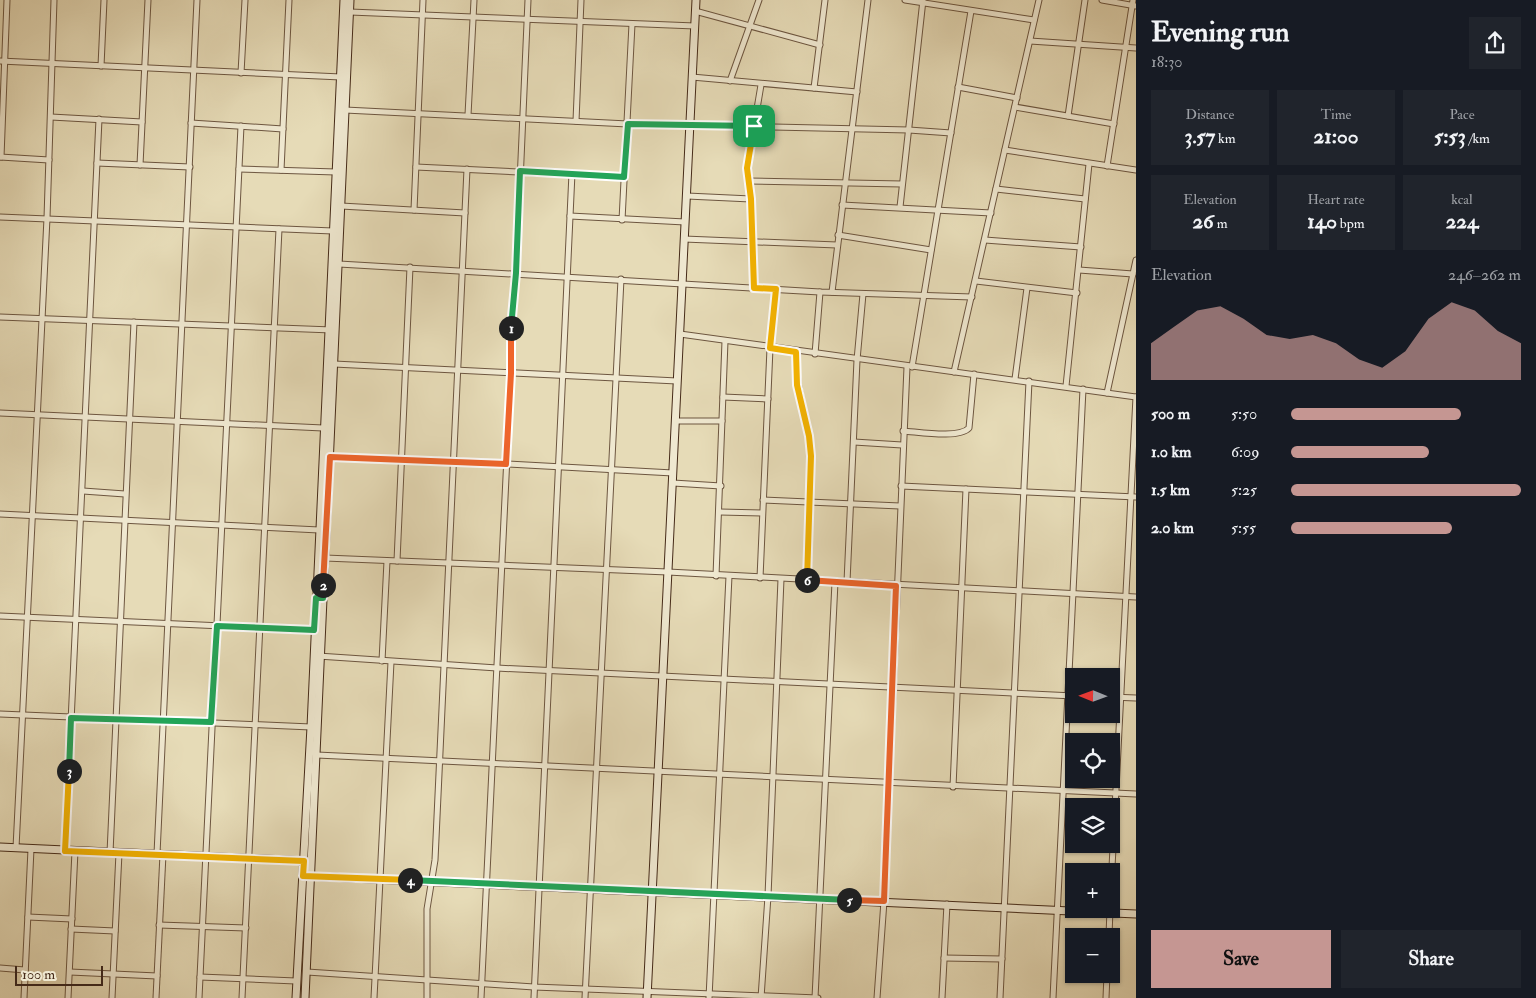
<!DOCTYPE html>
<html lang="en">
<head>
<meta charset="utf-8">
<style>
  body { margin:0; font-family:"IM FELL Double Pica",serif; background:#20242c; color:#f1f3f6; height:100vh; display:flex; flex-direction:column; font-size:19px; white-space:nowrap }
  * { box-sizing:border-box; margin:0 }
  p { font-size:16px; color:#9ea1a6 }
  .icon { flex:none; width:28px; height:28px; fill:none; stroke:currentColor; stroke-width:2; stroke-linecap:round; stroke-linejoin:round }
  .map { position:relative; flex:1; overflow:hidden }
  .panel { display:flex; flex-direction:column; background:#171b24; width:400px }
  .panel>* { flex:none }
  .needle { width:32px; rotate:271deg }
  .tools { position:absolute; left:1065px; top:668px; display:grid; gap:10px }
  .tools a { display:grid; place-items:center; width:55px; height:55px; border-radius:0px; background:#171b24; box-shadow:0 1px 4px #0004; font-size:25px }
  .scale { position:absolute; left:15px; bottom:12px; width:88px; box-sizing:border-box; padding-left:5px; border:2px solid #452a18; border-top:0; font-size:14px; line-height:18px; white-space:nowrap; color:#452a18; -webkit-text-stroke:4px #efe8d0; paint-order:stroke }
  .pin { position:absolute; display:grid; place-items:center; width:42px; height:42px; color:#fff; margin:-21px; border-radius:10px; box-shadow:0 2px 8px #0006 }
  .km { position:absolute; width:25px; height:25px; margin:-12px; border-radius:50%; background:#222; color:#fff; font-size:14px; line-height:25px; text-align:center }
  .round { display:grid; place-items:center; flex:none; width:52px; height:52px; border-radius:0px; background:#20242c }
  .overview { display:flex; align-items:center; justify-content:space-between; height:85px; padding:0 15px }
  h1 { font-size:28px; font-weight:800; line-height:38px }
  .figures { display:grid; grid-template-columns:repeat(3,1fr); gap:8px; height:85px; padding:5px 15px }
  .figures div { display:grid; align-content:center; border-radius:0px; background:#20242c; text-align:center }
  .figures b { font-size:21px; font-weight:800 }
  .figures small { font-size:14px; font-weight:400 }
  .figures p { font-size:14px }
  .chart { height:140px; padding:10px 15px }
  .chart p { display:flex; justify-content:space-between }
  .chart svg { width:100%; height:90px; margin-top:5px; fill:#c59692; opacity:.7 }
  .primary-button { display:flex; gap:10px; margin-top:auto; padding:10px 15px }
  .primary-button a { flex:1; height:58px; border-radius:0px; background:#c59692; color:#111; font-size:20px; font-weight:800; line-height:58px; text-align:center }
  .primary-button a+a { background:#20242c; color:#f1f3f6 }
  ul { padding:0 15px; list-style:none; font-size:16px }
  li { display:grid; grid-template-columns:80px 60px 1fr; align-items:center; height:38px }
  li i { height:12px; border-radius:6px; background:#c59692 }
  main { display:flex; flex:1; min-height:0 }
  .map>svg:first-child { display:block }
</style>
</head>
<body>
<main>
<div class="map">
<svg width="1136" height="998" viewBox="0 0 1136 998">
  <rect width="100%" height="100%" fill="#e6dbb7"/>
  <filter id="stains"><feTurbulence type="fractalNoise" baseFrequency=".004" numOctaves="4"/><feColorMatrix values="0 0 0 0 .2 0 0 0 0 .09 0 0 0 0 .02 0 0 0 .5 -.17"/></filter>
  <radialGradient id="worn" r=".72"><stop offset=".6" stop-color="#630" stop-opacity="0"/><stop offset="1" stop-color="#630" stop-opacity=".3"/></radialGradient>
  <g fill="none" stroke-linecap="round" stroke-linejoin="round">
    <defs>
      <g id="street">
        <polyline points="905,0 1034,20"/>
        <polyline points="1102,0 1136,6"/>
        <polyline points="695,11 820,45"/>
        <polyline points="350,12 695,26"/>
        <polyline points="1030,41 1136,48"/>
        <polyline points="0,61 341,77"/>
        <polyline points="101,66 104,0"/>
        <polyline points="241,73 245,0"/>
        <polyline points="692,77 857,92"/>
        <polyline points="730,81 759,0"/>
        <polyline points="958,87 1017,98"/>
        <polyline points="814,88 825,0"/>
        <polyline points="1015,107 1114,124"/>
        <polyline points="345,110 628,124 909,130 951,133"/>
        <polyline points="468,115 474,0"/>
        <polyline points="1068,116 1085,0"/>
        <polyline points="51,117 142,122"/>
        <polyline points="576,121 581,0"/>
        <polyline points="191,123 283,129"/>
        <polyline points="1005,150 1136,170"/>
        <polyline points="0,157 49,160"/>
        <polyline points="1,157 7,0"/>
        <polyline points="97,163 190,167"/>
        <polyline points="140,165 148,0"/>
        <polyline points="1107,166 1133,0"/>
        <polyline points="416,167 624,177"/>
        <polyline points="239,169 336,172"/>
        <polyline points="281,170 289,0"/>
        <polyline points="748,181 902,184"/>
        <polyline points="996,189 1085,199"/>
        <polyline points="687,196 751,199"/>
        <polyline points="842,205 991,213"/>
        <polyline points="341,206 465,213"/>
        <polyline points="900,207 923,0"/>
        <polyline points="414,210 423,0"/>
        <polyline points="570,216 685,222"/>
        <polyline points="0,217 333,231"/>
        <polyline points="622,220 632,24"/>
        <polyline points="838,235 931,250"/>
        <polyline points="684,239 837,245"/>
        <polyline points="985,240 1081,247"/>
        <polyline points="339,264 820,292 972,297"/>
        <polyline points="1079,270 1133,274"/>
        <polyline points="976,281 1077,293"/>
        <polyline points="754,288 751,199 747,168 761,85"/>
        <polyline points="832,292 868,0"/>
        <polyline points="0,317 332,330"/>
        <polyline points="680,334 1136,397"/>
        <path d="M 796,352 C 795,391 809,419 811,456 L 806,580"/>
        <polyline points="815,354 820,292"/>
        <polyline points="334,364 677,381"/>
        <polyline points="912,367 971,11"/>
        <polyline points="954,372 1039,0"/>
        <polyline points="1015,379 1027,288"/>
        <polyline points="1066,386 1089,164"/>
        <polyline points="1107,393 1136,260"/>
        <polyline points="723,397 768,399"/>
        <polyline points="0,413 323,428"/>
        <polyline points="675,421 722,421"/>
        <path d="M 903,431 C 919,432 959,439 969,428 L 974,374"/>
        <polyline points="854,442 902,445"/>
        <polyline points="330,457 454,461 673,473"/>
        <polyline points="673,483 721,486"/>
        <polyline points="901,486 1136,497"/>
        <polyline points="83,491 125,494"/>
        <polyline points="763,500 900,506"/>
        <polyline points="720,512 762,513"/>
        <polyline points="0,514 319,530"/>
        <polyline points="325,558 668,572 1136,597"/>
        <polyline points="397,561 410,267"/>
        <polyline points="716,576 725,341"/>
        <polyline points="760,578 770,348 776,289"/>
        <polyline points="847,582 857,360 863,294"/>
        <polyline points="0,616 314,630"/>
        <polyline points="318,656 497,668 1074,696"/>
        <polyline points="382,661 387,561"/>
        <polyline points="1111,697 1136,698"/>
        <polyline points="0,714 311,727"/>
        <polyline points="317,755 1136,794"/>
        <polyline points="953,787 966,489"/>
        <polyline points="16,848 47,218 54,0"/>
        <polyline points="65,851 99,119"/>
        <polyline points="110,853 134,322"/>
        <polyline points="157,854 197,0"/>
        <polyline points="1111,887 1136,397"/>
        <polyline points="28,917 72,919"/>
        <polyline points="159,925 246,928"/>
        <polyline points="71,929 115,931"/>
        <polyline points="1109,936 1110,909"/>
        <polyline points="944,958 1002,959"/>
        <polyline points="0,968 25,970"/>
        <polyline points="70,972 157,976"/>
        <polyline points="307,972 534,987 818,998"/>
        <polyline points="200,977 296,981"/>
        <polyline points="24,998 31,849"/>
        <polyline points="68,998 75,851"/>
        <polyline points="112,998 119,853"/>
        <polyline points="156,998 163,854"/>
        <polyline points="199,998 241,126"/>
        <polyline points="242,998 279,229"/>
        <polyline points="374,998 391,662"/>
        <polyline points="427,998 427,909 435,860 467,169"/>
        <polyline points="481,998 511,373 512,309 516,273 528,0"/>
        <polyline points="534,998 572,173"/>
        <polyline points="585,998 621,279"/>
        <polyline points="709,998 729,576"/>
        <polyline points="761,998 768,896 781,579"/>
        <polyline points="815,998 835,582"/>
        <polyline points="877,998 884,901 907,367"/>
        <polyline points="942,998 947,904"/>
        <polyline points="1000,998 1029,381"/>
        <polyline points="1053,998 1083,389"/>
        <polyline points="1106,998 1107,974"/>
      </g>
      <g id="secondary">
        <polyline points="0,847 307,861"/>
        <path d="M 307,876 C 584,888 860,901 1136,914"/>
        <polyline points="296,998 311,727 344,0"/>
        <polyline points="305,998 350,0"/>
        <polyline points="647,998 696,0"/>
      </g>
    </defs>
    <use href="#street" stroke="#6d5640" stroke-width="7"/>
    <use href="#secondary" stroke="#452a18" stroke-width="9"/>
    <use href="#street" stroke="#efe8d0" stroke-width="5"/>
    <use href="#secondary" stroke="#efe8d0" stroke-width="7"/>
  </g>
  <g fill="none" stroke-linecap="round" stroke-linejoin="round">
    <defs>
      <polyline id="split-1" points="511,328 516,273 520,171 624,177 628,124 754,126"/>
      <polyline id="split-2" points="323,585 330,457 506,464 511,373 511,328"/>
      <polyline id="split-3" points="69,771 71,718 211,722 217,626 314,630 316,598 323,598 323,585"/>
      <polyline id="split-4" points="69,771 65,851 304,861 303,876 410,880"/>
      <polyline id="split-5" points="410,880 849,900"/>
      <polyline id="split-6" points="807,580 896,586 884,901 849,900"/>
      <polyline id="split-7" points="754,126 747,168 751,199 754,288 776,289 770,348 796,352 797,385 809,436 811,456 807,580"/>
    </defs>
    <use href="#split-1" stroke="#fff" stroke-width="10"/>
    <use href="#split-2" stroke="#fff" stroke-width="10"/>
    <use href="#split-3" stroke="#fff" stroke-width="10"/>
    <use href="#split-4" stroke="#fff" stroke-width="10"/>
    <use href="#split-5" stroke="#fff" stroke-width="10"/>
    <use href="#split-6" stroke="#fff" stroke-width="10"/>
    <use href="#split-7" stroke="#fff" stroke-width="10"/>
    <use href="#split-1" stroke="#22a559" stroke-width="6"/>
    <use href="#split-2" stroke="#f0652b" stroke-width="6"/>
    <use href="#split-3" stroke="#22a559" stroke-width="6"/>
    <use href="#split-4" stroke="#f5b400" stroke-width="6"/>
    <use href="#split-5" stroke="#22a559" stroke-width="6"/>
    <use href="#split-6" stroke="#f0652b" stroke-width="6"/>
    <use href="#split-7" stroke="#f5b400" stroke-width="6"/>
  </g>
  <rect width="100%" height="100%" filter="url(#stains)"/>
  <rect width="100%" height="100%" fill="url(#worn)"/>
</svg>
<div class="tools">
<a><svg class="needle" viewBox="-14 -14 28 28"><path d="M0-13l5 13h-10z" fill="#e53935"/><path d="M0 13l5-13h-10z" fill="#9ea1a6"/></svg></a>
<a><svg class="icon" aria-label="locate" viewBox="0 0 24 24"><circle cx="12" cy="12" r="6"/><path d="M12 2v4M12 18v4M2 12h4M18 12h4"/></svg></a>
<a><svg class="icon" aria-label="layers" viewBox="0 0 24 24"><path d="M12 4l9 5-9 5-9-5zM3 14l9 5 9-5"/></svg></a>
<a>+</a>
<a>−</a>
</div>
<div class="scale">100 m</div>
<div class="pin" style="left:754px;top:126px;background:#1e9e55"><svg class="icon" aria-label="arrive" viewBox="0 0 24 24"><path d="M6 21V4h12l-3 4 3 4H6"/></svg></div>
<b class="km" style="left:511px;top:328px">1</b>
<b class="km" style="left:323px;top:585px">2</b>
<b class="km" style="left:69px;top:771px">3</b>
<b class="km" style="left:410px;top:880px">4</b>
<b class="km" style="left:849px;top:900px">5</b>
<b class="km" style="left:807px;top:580px">6</b>
</div>
<section class="panel">
<div class="overview"><div><h1>Evening run</h1><p>18:30</p></div><a class="round"><svg class="icon" aria-label="share" viewBox="0 0 24 24"><path d="M12 15V3M7 8l5-5 5 5M5 13v7h14v-7"/></svg></a></div>
<div class="figures">
<div><p>Distance</p><b>3.57<small> km</small></b></div>
<div><p>Time</p><b>21:00</b></div>
<div><p>Pace</p><b>5:53<small> /km</small></b></div>
</div>
<div class="figures">
<div><p>Elevation</p><b>26<small> m</small></b></div>
<div><p>Heart rate</p><b>140<small> bpm</small></b></div>
<div><p>kcal</p><b>224</b></div>
</div>
<div class="chart"><p><span>Elevation</span>246–262 m</p>
<svg viewBox="0 0 160 44" preserveAspectRatio="none"><path d="M0 44V26L10 18L20 10L30 8L40 14L50 22L60 24L70 22L80 26L90 34L100 38L110 30L120 14L130 6L140 10L150 20L160 26V44z"/></svg>
</div>
<ul>
<li><b>500 m</b>5:50<i style="width:74%"></i></li>
<li><b>1.0 km</b>6:09<i style="width:60%"></i></li>
<li><b>1.5 km</b>5:25<i style="width:100%"></i></li>
<li><b>2.0 km</b>5:55<i style="width:70%"></i></li>
</ul>
<div class="primary-button"><a>Save</a><a>Share</a></div>
</section>
</main>
</body>
</html>
